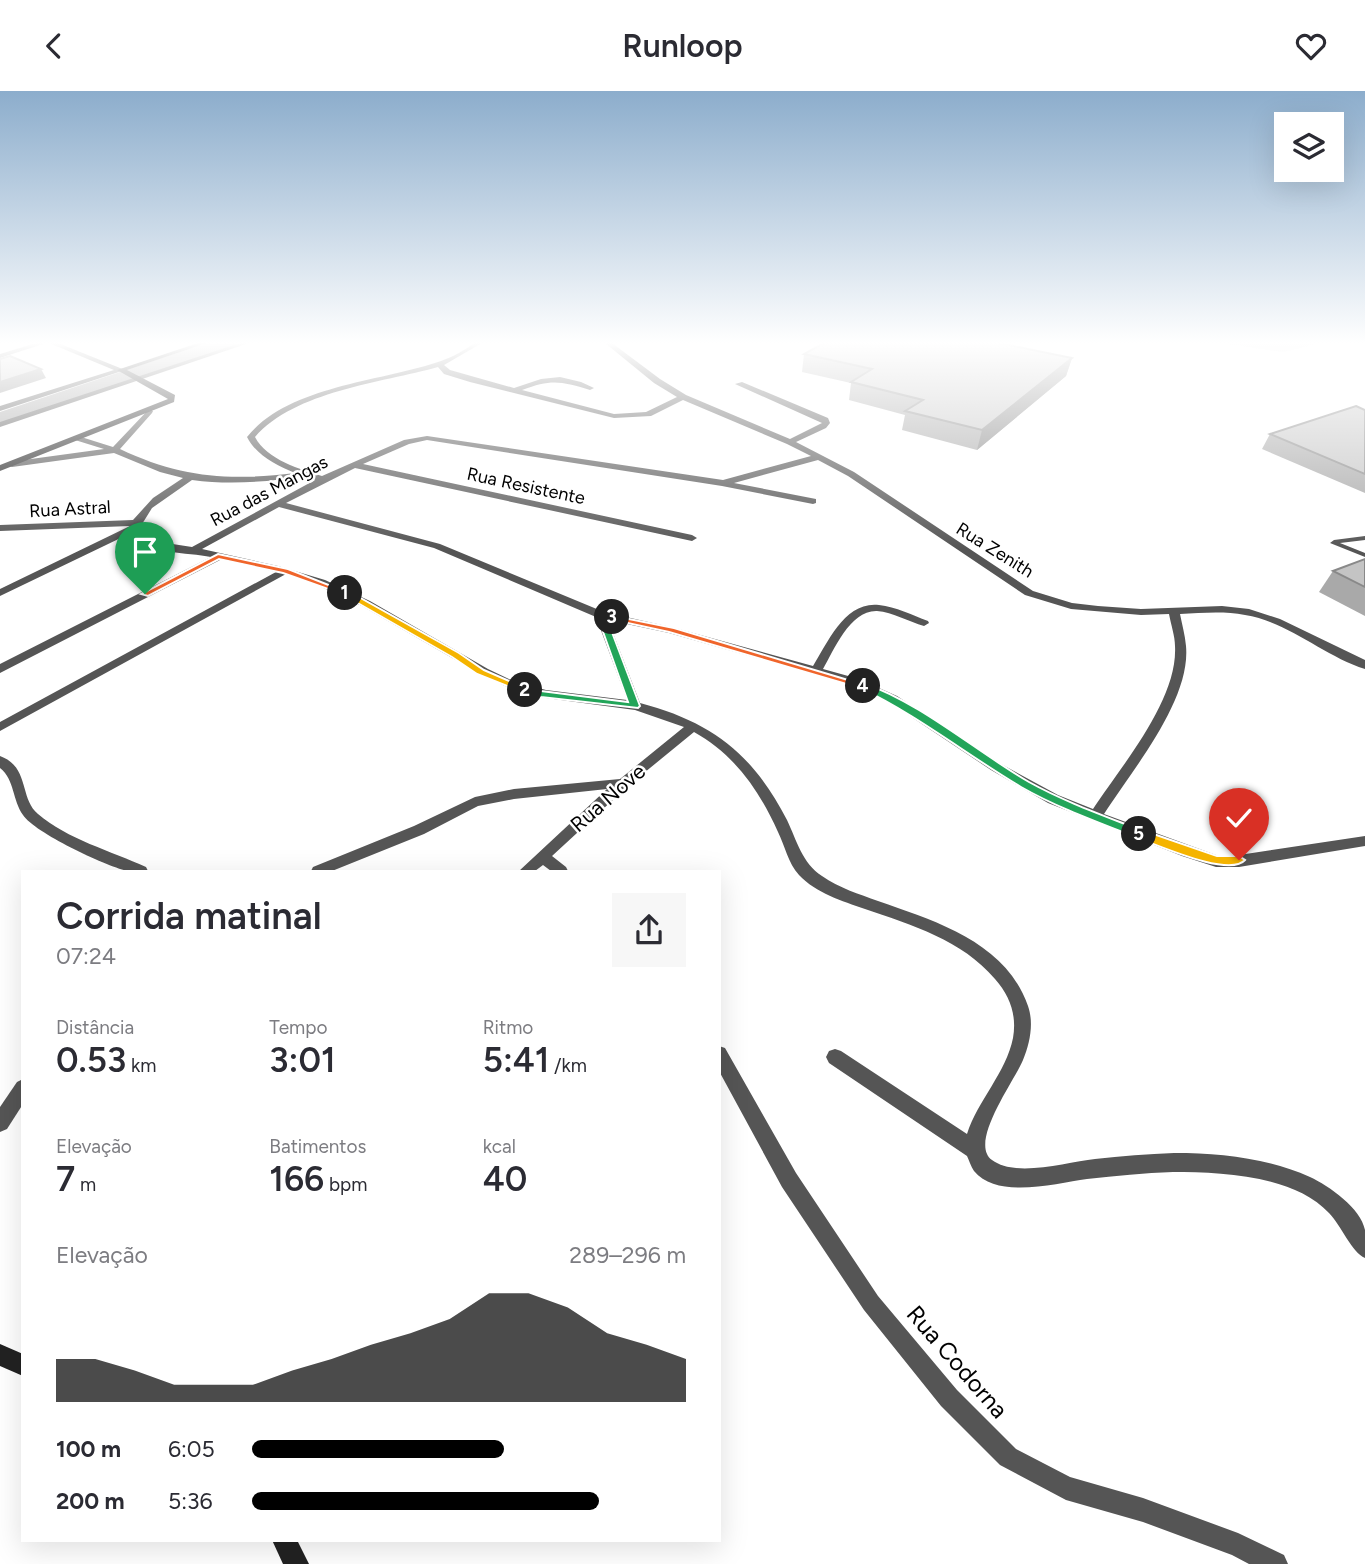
<!DOCTYPE html>
<html lang="pt">
<head>
<meta charset="utf-8">
<style>
  body { margin:0; font-family:Figtree,sans-serif; background:#f7f7f7; color:#2b2b33; height:100vh; display:flex; flex-direction:column; font-size:26px; white-space:nowrap }
  * { box-sizing:border-box; margin:0 }
  p { font-size:23px; color:#7c7c81 }
  .icon { flex:none; width:38px; height:38px; fill:none; stroke:currentColor; stroke-width:2; stroke-linecap:round; stroke-linejoin:round }
  .map { position:relative; flex:1; overflow:hidden }
  .drawer { position:absolute; left:21px; top:779px; width:700px; height:672px; display:flex; flex-direction:column; background:#fff; border-radius:0px; box-shadow:0 7px 28px #0002 }
  .drawer>* { flex:none }
  .fabs { position:absolute; left:1274px; top:21px; display:grid; gap:14px }
  .fabs a { display:grid; place-items:center; width:70px; height:70px; border-radius:0px; background:#fff; box-shadow:0 7px 28px #0002; font-size:35px }
  .pin { position:absolute; display:grid; place-items:center; width:60px; height:60px; color:#fff; margin:-72px -30px; border-radius:50% 50% 50% 0; rotate:-45deg; box-shadow:0 0 7px #0007 }
  .pin .icon { rotate:45deg }
  .km { position:absolute; width:35px; height:35px; margin:-18px; border-radius:50%; background:#222; color:#fff; font-size:19px; line-height:35px; text-align:center }
  .round { display:grid; place-items:center; flex:none; width:74px; height:74px; border-radius:0px; background:#f7f7f7 }
  .summary { display:flex; align-items:center; justify-content:space-between; height:119px; padding:0 35px }
  h1 { font-size:38px; font-weight:600; line-height:52px }
  .figures { display:grid; grid-template-columns:repeat(3,1fr); gap:10px; height:119px; padding:7px 35px }
  .figures div { display:grid; align-content:center }
  .figures b { font-size:35px; font-weight:600 }
  .figures small { font-size:19px; font-weight:400 }
  .figures p { font-size:19px }
  .chart { height:196px; padding:14px 35px }
  .chart p { display:flex; justify-content:space-between }
  .chart svg { width:100%; height:126px; margin-top:7px; fill:#000; opacity:.7 }
  ul { padding:0 35px; list-style:none; font-size:23px }
  li { display:grid; grid-template-columns:112px 84px 1fr; align-items:center; height:52px }
  li i { height:18px; border-radius:9px; background:#000 }
  header { display:flex; justify-content:space-between; align-items:center; height:91px; padding:0 35px; background:#fff; font-size:32px; font-weight:600 }
  .map>svg:first-child { display:block }
</style>
</head>
<body>
<header><svg class="icon" aria-label="back" viewBox="0 0 24 24"><path d="M15 5l-7 7 7 7"/></svg>Runloop<svg class="icon" aria-label="heart" viewBox="0 0 24 24"><path d="M12 20l-8-8c-3-5 5-10 8-4 3-6 11-1 8 4z"/></svg></header>
<div class="map">
<svg width="1365" height="1473" viewBox="0 0 1365 1473">
  <rect width="100%" height="100%" fill="#fff"/>
  <polygon fill="#dcdcdc" points="1220,252 1321,252 1283,261"/>
  <g fill="none" stroke-linecap="round" stroke-linejoin="round">
    <polygon fill="#a3a3a3" fill-rule="evenodd" points="207,252 236,252 233,256 0,335 0,321"/>
    <polygon fill="#555" fill-rule="evenodd" points="1365,445 1365,449 1340,452 1365,462 1365,466 1330,452 1334,449"/>
    <g fill="#555" fill-rule="evenodd">
      <polygon points="36,252 46,252 0,267 0,263"/>
      <polygon points="49,252 58,252 125,279 0,320 0,315 114,279"/>
      <polygon points="240,252 249,252 0,336 0,331"/>
      <path d="M 475,252 L 482,252 L 444,274 L 450,279 L 514,297 L 541,288 L 560,286 L 581,291 L 594,297 L 590,299 C 561,290 551,288 522,299 L 614,323 L 646,321 L 677,306 L 654,292 L 605,252 L 612,252 L 660,288 L 686,304 L 790,348 L 822,332 L 735,293 L 742,291 L 828,327 L 830,332 L 826,337 L 796,351 L 854,381 L 1033,500 L 1072,512 L 1098,515 L 1141,518 L 1222,515 L 1249,518 L 1280,528 L 1365,569 L 1365,578 C 1324,565 1289,531 1245,524 C 1224,520 1202,522 1180,523 C 1182,533 1185,544 1186,555 C 1191,609 1133,678 1104,723 L 1216,764 L 1239,764 L 1365,745 L 1365,755 L 1239,776 L 1216,776 L 1182,765 L 1048,712 L 991,679 L 889,611 L 851,594 L 669,542 L 608,529 L 640,612 C 712,631 753,663 787,729 C 797,750 802,772 822,785 C 839,797 859,803 878,810 C 935,830 1006,851 1028,915 C 1034,932 1030,952 1023,969 C 1015,989 968,1052 992,1069 C 1016,1087 1067,1071 1095,1068 C 1121,1065 1148,1063 1174,1062 C 1221,1062 1267,1067 1310,1086 C 1329,1095 1361,1117 1365,1139 C 1365,1148 1365,1158 1365,1167 C 1352,1162 1341,1134 1329,1122 C 1294,1084 1221,1081 1173,1081 C 1144,1082 1116,1085 1087,1088 C 1056,1092 998,1109 974,1080 C 971,1076 969,1069 967,1065 L 829,972 L 826,966 L 829,960 L 835,958 L 841,960 L 967,1043 C 978,1009 1006,982 1013,947 C 1017,924 1010,905 995,888 C 962,849 912,834 865,818 C 842,810 816,802 799,784 C 788,772 785,755 778,741 C 759,699 735,664 694,641 L 628,695 L 552,765 L 566,776 L 568,780 L 551,780 L 543,774 L 535,780 L 519,780 L 607,698 L 514,708 L 478,715 L 424,743 L 332,780 L 311,780 L 313,776 L 414,735 L 475,706 L 514,698 L 620,688 L 684,636 L 635,619 L 546,607 L 505,595 L 480,583 L 362,515 L 317,494 L 286,483 L 0,640 L 0,631 L 276,481 L 222,468 L 0,582 L 0,573 L 211,466 C 188,461 146,464 131,442 L 0,505 L 0,498 L 130,435 L 0,440 L 0,434 L 133,429 L 153,407 L 183,387 L 160,381 L 114,362 L 12,376 L 9,375 L 9,371 L 104,358 L 75,349 L 74,347 L 78,345 L 113,356 L 149,318 L 153,320 L 152,322 L 120,358 C 181,387 229,390 295,382 C 276,374 257,365 247,346 C 289,294 381,291 441,270 C 453,266 464,259 475,252 ZM 438,276 L 444,283 L 470,291 L 614,327 L 651,325 L 683,309 L 787,353 L 811,365 L 723,389 L 427,345 L 404,349 L 322,385 C 300,378 267,369 255,346 C 295,300 381,292 438,276 ZM 427,349 L 722,395 L 813,413 L 816,412 L 816,408 L 734,392 L 818,369 L 848,385 L 1025,504 L 1071,518 L 1141,524 L 1169,523 C 1171,534 1175,545 1175,555 C 1178,609 1122,674 1093,718 L 1058,704 L 1001,673 L 897,605 L 859,588 L 823,578 C 834,559 850,519 877,520 C 893,521 909,531 924,535 L 929,532 L 928,530 C 912,524 896,516 879,514 C 845,510 828,551 813,575 L 675,537 L 604,521 L 440,453 L 286,412 L 355,377 L 692,450 L 697,447 L 692,444 L 363,373 L 409,353 ZM 305,385 L 315,389 L 192,456 L 153,450 L 141,443 L 139,438 L 152,417 L 192,389 C 230,394 268,391 305,385 ZM 279,416 L 434,457 L 596,526 L 627,609 L 546,599 L 513,590 L 488,578 L 370,510 L 325,489 L 278,475 L 202,458 Z"/>
      <path d="M 0,665 C 30,676 19,707 38,723 C 67,748 111,760 146,776 L 148,780 C 141,780 133,782 127,780 C 104,774 35,742 23,724 C 12,709 15,689 0,677 Z"/>
      <polygon points="719,955 725,957 796,1082 878,1205 957,1299 1016,1358 1070,1386 1143,1407 1238,1442 1284,1464 1288,1473 1249,1473 1232,1464 1143,1431 1066,1409 1000,1374 941,1315 864,1219 782,1096 719,980"/>
      <polygon points="23,988 23,1013 7,1038 0,1041 0,1016 17,991"/>
    </g>
    <g fill="#222" fill-rule="evenodd">
      <polygon points="198,252 207,252 127,279 175,304 174,311 0,380 0,374 168,308 117,279"/>
      <polygon points="0,1253 23,1263 23,1285 0,1275"/>
      <polygon points="272,1449 297,1449 309,1473 283,1473"/>
    </g>
  </g>
  <g fill="#a9a9a9">
    <polygon points="804,263 1072,267 1066,285 977,359 902,339 905,324 849,309 851,292 802,281"/>
    <polygon points="1365,319 1365,402 1262,358 1270,343"/>
    <polygon points="1365,468 1365,525 1319,501 1333,480"/>
  </g>
  <g fill="#898989">
    <polygon points="1072,267 1066,285 977,359 982,339"/>
    <polygon points="41,278 46,287 0,302 0,291"/>
  </g>
  <g fill="#c4c4c4" stroke="#898989" stroke-width="2">
    <polygon points="824,252 999,252 1072,267 982,339 905,320 923,309 851,291 872,278 804,263"/>
    <polygon points="10,265 41,278 0,291 0,268"/>
    <polygon points="1356,315 1365,319 1365,383 1270,343"/>
    <polygon points="1365,468 1365,496 1333,480"/>
  </g>
  <linearGradient id="sky" x2="0" y2="1"><stop stop-color="#8cadcc"/><stop offset="0.55" stop-color="#fff"/><stop offset="1" stop-color="#fff" stop-opacity="0"/></linearGradient>
  <rect width="1365" height="458" fill="url(#sky)"/>
  <polygon fill="#f0652b" stroke="#fff" stroke-width="2" points="218,463 288,478 349,502 342,503 283,482 219,468 148,505 141,503"/>
  <polygon fill="#f5b400" stroke="#fff" stroke-width="2" points="342,500 348,500 459,562 484,579 530,599 522,601 477,583 452,566 342,503"/>
  <polygon fill="#22a559" stroke="#fff" stroke-width="2" points="601,521 616,526 607,528 640,615 638,617 541,606 522,601 520,599 525,595 541,600 628,611 597,524"/>
  <polygon fill="#f0652b" stroke="#fff" stroke-width="2" points="609,524 674,537 868,595 860,597 669,541 609,528"/>
  <path fill="#22a559" stroke="#fff" stroke-width="2" d="M 863,592 C 920,611 977,661 1029,691 C 1065,711 1105,725 1143,740 L 1145,743 L 1139,747 L 1135,746 C 1097,731 1056,716 1021,696 C 967,664 917,624 860,597 L 858,595 Z"/>
  <path fill="#f5b400" stroke="#fff" stroke-width="2" d="M 1139,738 L 1217,765 L 1239,765 L 1245,769 C 1229,787 1156,753 1135,746 L 1135,740 Z"/>
  <g text-anchor="middle" stroke-width="5" stroke-linejoin="round" paint-order="stroke">
    <g font-size="18" fill="#000" stroke="#fff">
      <text transform="translate(526 395) rotate(12)" y="6">Rua Resistente</text>
      <text transform="translate(269 400) rotate(-28)" y="6">Rua das Mangas</text>
      <text transform="translate(70 418) rotate(-3)" y="6">Rua Astral</text>
      <text transform="translate(995 459) rotate(32)" y="6">Rua Zenith</text>
    </g>
    <g font-size="21" fill="#000" stroke="#fff">
      <text transform="translate(608 707) rotate(-41)" y="7">Rua Nove</text>
    </g>
    <g font-size="24" fill="#000" stroke="#fff">
      <text transform="translate(957 1271) rotate(49)" y="8">Rua Codorna</text>
    </g>
  </g>
</svg>
<div class="fabs">
<a><svg class="icon" aria-label="layers" viewBox="0 0 24 24"><path d="M12 4l9 5-9 5-9-5zM3 14l9 5 9-5"/></svg></a>
</div>
<div class="pin" style="left:145px;top:503px;background:#1e9e55"><svg class="icon" aria-label="arrive" viewBox="0 0 24 24"><path d="M6 21V4h12l-3 4 3 4H6"/></svg></div>
<div class="pin" style="left:1239px;top:769px;background:#d93025"><svg class="icon" aria-label="check" viewBox="0 0 24 24"><path d="M5 12l5 5 9-10"/></svg></div>
<b class="km" style="left:345px;top:502px">1</b>
<b class="km" style="left:525px;top:599px">2</b>
<b class="km" style="left:612px;top:526px">3</b>
<b class="km" style="left:863px;top:595px">4</b>
<b class="km" style="left:1139px;top:743px">5</b>
<section class="drawer">
<div class="summary"><div><h1>Corrida matinal</h1><p>07:24</p></div><a class="round"><svg class="icon" aria-label="share" viewBox="0 0 24 24"><path d="M12 15V3M7 8l5-5 5 5M5 13v7h14v-7"/></svg></a></div>
<div class="figures">
<div><p>Distância</p><b>0.53<small> km</small></b></div>
<div><p>Tempo</p><b>3:01</b></div>
<div><p>Ritmo</p><b>5:41<small> /km</small></b></div>
</div>
<div class="figures">
<div><p>Elevação</p><b>7<small> m</small></b></div>
<div><p>Batimentos</p><b>166<small> bpm</small></b></div>
<div><p>kcal</p><b>40</b></div>
</div>
<div class="chart"><p><span>Elevação</span>289–296 m</p>
<svg viewBox="0 0 160 44" preserveAspectRatio="none"><path d="M0 44V29L10 29L20 33L30 38L40 38L50 38L60 33L70 29L80 24L90 20L100 15L110 6L120 6L130 11L140 20L150 24L160 29V44z"/></svg>
</div>
<ul>
<li><b>100 m</b>6:05<i style="width:58%"></i></li>
<li><b>200 m</b>5:36<i style="width:80%"></i></li>
</ul>
</section>
</div>
</body>
</html>
